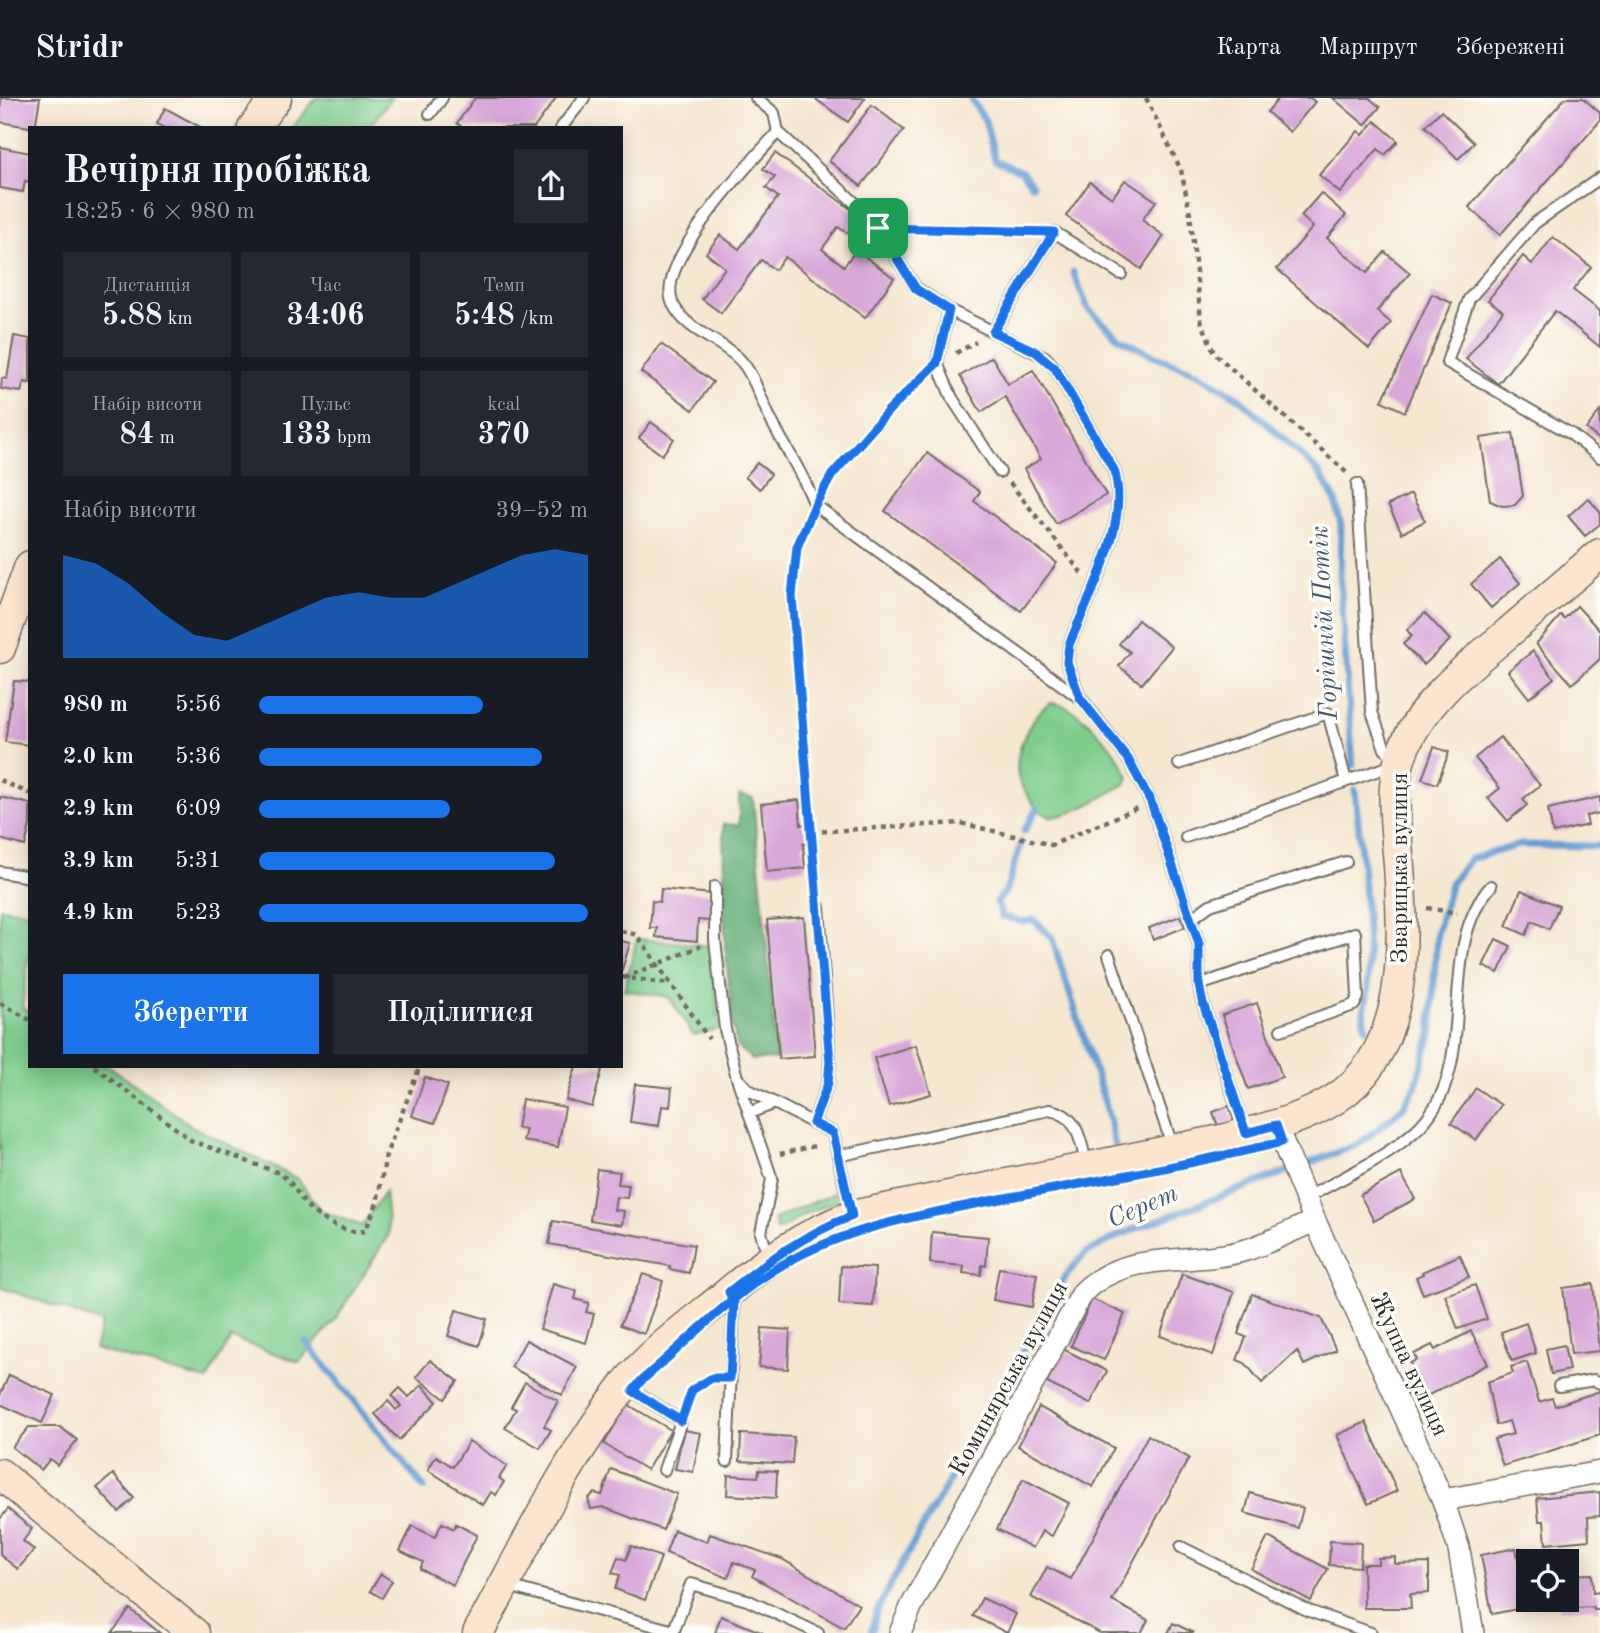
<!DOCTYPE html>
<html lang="uk">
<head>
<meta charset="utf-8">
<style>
  body { margin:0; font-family:"Old Standard TT",serif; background:#242831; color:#f1f3f6; height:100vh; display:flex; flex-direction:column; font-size:26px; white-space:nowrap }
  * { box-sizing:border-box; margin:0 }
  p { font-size:23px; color:#9ea1a6 }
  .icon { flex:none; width:38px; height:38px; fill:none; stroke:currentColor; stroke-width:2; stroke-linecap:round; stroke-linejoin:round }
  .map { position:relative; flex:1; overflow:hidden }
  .panel { position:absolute; left:28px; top:28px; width:595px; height:942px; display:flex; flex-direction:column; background:#171b24; border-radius:0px; box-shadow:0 4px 18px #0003 }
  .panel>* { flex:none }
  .controls { position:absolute; left:1516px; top:1451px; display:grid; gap:14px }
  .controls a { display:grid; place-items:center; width:63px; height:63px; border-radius:0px; background:#171b24; box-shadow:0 4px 18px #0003; font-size:35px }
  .pin { position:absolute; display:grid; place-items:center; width:60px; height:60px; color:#fff; margin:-30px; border-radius:14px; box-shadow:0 4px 10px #0006 }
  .round { display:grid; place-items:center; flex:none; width:74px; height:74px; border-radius:0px; background:#242831 }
  .headline { display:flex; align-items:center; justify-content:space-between; height:119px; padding:0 35px }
  h1 { font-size:38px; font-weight:700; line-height:52px }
  .stats { display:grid; grid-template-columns:repeat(3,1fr); gap:10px; height:119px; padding:7px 35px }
  .stats div { display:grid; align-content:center; border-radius:0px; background:#242831; text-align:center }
  .stats b { font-size:30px; font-weight:700 }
  .stats small { font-size:19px; font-weight:400 }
  .stats p { font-size:19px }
  .chart { height:196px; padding:14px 35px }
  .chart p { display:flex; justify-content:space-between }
  .chart svg { width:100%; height:126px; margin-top:7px; fill:#1a73e8; opacity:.7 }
  .primary-button { display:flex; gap:14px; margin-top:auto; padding:14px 35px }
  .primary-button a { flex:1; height:80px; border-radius:0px; background:#1a73e8; color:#fff; font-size:28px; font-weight:700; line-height:80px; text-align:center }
  .primary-button a+a { background:#242831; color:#f1f3f6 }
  ul { padding:0 35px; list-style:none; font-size:23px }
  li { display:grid; grid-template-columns:112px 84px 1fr; align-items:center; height:52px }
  li i { height:18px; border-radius:9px; background:#1a73e8 }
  header { display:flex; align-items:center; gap:42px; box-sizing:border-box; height:98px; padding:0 35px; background:#171b24; border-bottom:2px solid #363941 }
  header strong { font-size:33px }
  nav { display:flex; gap:38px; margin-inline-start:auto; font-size:24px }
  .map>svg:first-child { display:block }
</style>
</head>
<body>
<header>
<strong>Stridr</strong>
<nav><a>Карта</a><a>Маршрут</a><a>Збережені</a></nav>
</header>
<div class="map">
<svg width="1600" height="1535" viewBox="0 0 1600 1535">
  <rect width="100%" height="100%" fill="#fdfcf7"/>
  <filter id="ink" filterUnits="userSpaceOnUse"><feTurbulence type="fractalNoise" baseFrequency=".0143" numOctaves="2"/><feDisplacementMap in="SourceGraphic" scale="14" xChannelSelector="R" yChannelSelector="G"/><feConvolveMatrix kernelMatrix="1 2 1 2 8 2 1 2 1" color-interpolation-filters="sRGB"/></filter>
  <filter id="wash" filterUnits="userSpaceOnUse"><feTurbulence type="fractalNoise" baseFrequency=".00686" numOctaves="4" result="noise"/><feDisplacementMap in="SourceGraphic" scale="28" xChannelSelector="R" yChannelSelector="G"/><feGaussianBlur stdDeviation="1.57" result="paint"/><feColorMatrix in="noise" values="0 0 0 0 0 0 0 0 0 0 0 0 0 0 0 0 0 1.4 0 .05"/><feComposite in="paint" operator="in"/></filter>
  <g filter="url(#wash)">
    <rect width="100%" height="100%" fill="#f5e7d0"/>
    <g fill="#7ecd8d" stroke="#547c5c" stroke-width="2">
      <polygon points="316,0 392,0 368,30 292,30"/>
      <path d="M 1051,605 C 1080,607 1118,653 1129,680 L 1125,686 C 1110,695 1066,722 1050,718 C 1041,716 1035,709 1030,701 C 1027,695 1020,688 1019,682 C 1012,657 1029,618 1051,605 Z"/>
      <polygon points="0,810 30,814 30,850 22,909 30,915 30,968 109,968 193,1029 298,1081 321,1113 362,1128 385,1093 389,1136 335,1222 299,1264 231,1240 207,1282 94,1251 102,1225 0,1189"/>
      <polygon points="637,841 711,848 720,931 693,937 669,899 624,892"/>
      <polygon points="835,1095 837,1103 807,1115 777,1133 774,1121"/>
    </g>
    <polygon fill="#66b078" stroke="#486e52" stroke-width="2" points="739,697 753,700 777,961 752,962 737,948 733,928 725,848 723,726 739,727"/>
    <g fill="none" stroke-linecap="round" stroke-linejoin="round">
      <g stroke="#669ed4" stroke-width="7">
        <polyline points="970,0 985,22 995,62 1022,74 1032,87"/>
        <polyline points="1073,174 1088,211 1120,240 1156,259 1196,274 1239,300 1319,374 1335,402 1341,427 1340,482 1353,667"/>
        <path d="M 1355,692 C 1361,757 1369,822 1368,888 C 1368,901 1360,918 1366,930"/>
        <polyline points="1024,733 1037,711"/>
        <polyline points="1021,745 1007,791 997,804 1002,818 1023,824 1034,822 1052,840 1106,1008 1115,1048"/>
        <polyline points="306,1244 424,1390"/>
        <polyline points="871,1535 876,1515 900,1469 1067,1176 1086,1155 1122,1136 1359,1046 1401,1012 1415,990 1431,936 1437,834 1451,785 1470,761 1519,747 1600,748"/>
      </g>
    </g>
    <g id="blocks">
      <g fill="#d8a8d9">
        <polygon points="1,0 40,0 35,30 0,24"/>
        <polygon points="475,0 556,0 534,30 463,30 457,25"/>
        <polygon points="814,0 865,0 848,24"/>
        <polygon points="1279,0 1310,0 1315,4 1290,34 1267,14"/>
        <polygon points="1333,0 1369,0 1380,9 1365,27"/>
        <polygon points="1565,0 1583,0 1600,15 1600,23 1500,137 1469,109"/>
        <polygon points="872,7 904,32 861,88 829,63"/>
        <polygon points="165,10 202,30 165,30 157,26"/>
        <polygon points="1441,13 1474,45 1458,61 1425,28"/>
        <polygon points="1375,23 1398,43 1385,57 1378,51 1340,95 1319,77 1358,33 1363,37"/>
        <polygon points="0,49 30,55 30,84 25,83 23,94 0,90"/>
        <polygon points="775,55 860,118 847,135 838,129 822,151 844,168 856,152 894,180 865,220 785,159 775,172 761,162 721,215 702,201 725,170 706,155 720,137 739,151 778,99 766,90 775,79 763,71"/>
        <polygon points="1125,82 1156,103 1142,122 1164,138 1141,171 1066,118 1090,84 1112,100"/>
        <polygon points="1321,95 1346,117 1327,140 1367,175 1385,154 1410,175 1377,213 1391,225 1369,251 1277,171 1313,129 1301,118"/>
        <polygon points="1553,139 1591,169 1573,192 1600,213 1600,249 1555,213 1498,286 1466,261 1503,213 1488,202 1523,158 1532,166"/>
        <polygon points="1432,196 1452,205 1405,314 1382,303"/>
        <polygon points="14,238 30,241 30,285 24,284 21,294 1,291 2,280 7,281"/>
        <polygon points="661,246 713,284 693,312 641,274"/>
        <polygon points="992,259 1008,286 1033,272 1106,397 1056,426 1024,371 1041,361 1005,299 981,314 960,278"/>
        <polygon points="1600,313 1600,342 1586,331"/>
        <polygon points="651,324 674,341 662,357 639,340"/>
        <polygon points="1513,335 1523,398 1515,407 1502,408 1490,403 1481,340"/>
        <polygon points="927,355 980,394 974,403 1057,465 1021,513 885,413"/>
        <polygon points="757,365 771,376 760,391 745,379"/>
        <polygon points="1411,396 1425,423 1402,435 1388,407"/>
        <polygon points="1588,400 1600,414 1600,426 1585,438 1568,418"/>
        <polygon points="1500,461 1520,485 1491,510 1471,486"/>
        <polygon points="1577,508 1600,533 1600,561 1572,586 1536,546 1561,517 1564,521"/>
        <polygon points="1425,515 1450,542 1424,567 1403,546 1412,538 1407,532"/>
        <polygon points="1138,522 1172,549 1142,586 1119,568 1130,554 1119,546"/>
        <polygon points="1533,553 1554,580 1529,600 1508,573"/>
        <polygon points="14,583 30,584 30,647 5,644"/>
        <polygon points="1500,639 1540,687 1523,701 1527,707 1508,723 1488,700 1500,690 1475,660"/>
        <polygon points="1434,649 1449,654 1437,686 1422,681"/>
        <polygon points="0,699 30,706 30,727 25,748 0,741"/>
        <polygon points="1600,699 1600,715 1586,718 1588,727 1553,735 1548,711"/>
        <polygon points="799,702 801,727 806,726 808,745 803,746 805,770 767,774 761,706"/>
        <polygon points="661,791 712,796 709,823 698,822 697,843 656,839 657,830 650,830 652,803 660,804"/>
        <polygon points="1521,792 1559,808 1549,831 1532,823 1526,837 1506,828"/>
        <polygon points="1180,818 1185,829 1153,842 1149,830"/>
        <polygon points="804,819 815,958 779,961 767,822"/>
        <polygon points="1496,841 1511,848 1498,875 1483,868"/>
        <polygon points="621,843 630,845 622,872 621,872"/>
        <polygon points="1257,905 1282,979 1248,991 1222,917"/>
        <polygon points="916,947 931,996 889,1008 874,960"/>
        <polygon points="576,968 603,968 592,1009 566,1002"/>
        <polygon points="425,979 448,987 435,1025 412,1018"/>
        <polygon points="635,986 672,990 670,1009 662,1008 659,1028 630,1024"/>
        <polygon points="1476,990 1501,1007 1476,1042 1451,1025"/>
        <polygon points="522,1001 565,1009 558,1049 523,1043 526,1031 517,1030"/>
        <polygon points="1229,1008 1234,1023 1218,1028 1213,1014"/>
        <polygon points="597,1071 620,1074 618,1086 629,1087 627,1100 616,1099 614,1112 624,1113 622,1127 590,1122"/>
        <polygon points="1401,1075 1415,1101 1374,1123 1360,1097"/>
        <polygon points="553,1123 694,1147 689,1175 669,1171 670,1168 549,1146"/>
        <polygon points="932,1134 988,1139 986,1168 982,1167 981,1177 963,1175 964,1168 930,1165"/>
        <polygon points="1460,1157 1469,1179 1423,1196 1416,1179 1423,1176 1422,1174"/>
        <polygon points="841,1168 875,1170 873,1208 839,1206"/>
        <polygon points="999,1170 1037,1176 1032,1209 993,1202"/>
        <polygon points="643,1176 663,1183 644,1236 620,1227"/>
        <polygon points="1182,1176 1234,1194 1213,1257 1160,1238"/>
        <polygon points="553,1186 577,1193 575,1201 589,1205 586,1214 594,1216 586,1245 540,1231"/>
        <polygon points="1593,1186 1600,1253 1571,1256 1563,1190"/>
        <polygon points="1475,1187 1487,1221 1458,1231 1445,1197"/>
        <polygon points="1252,1196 1321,1220 1336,1252 1304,1267 1297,1253 1262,1285 1245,1265 1237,1262 1246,1239 1238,1236"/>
        <polygon points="1092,1201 1125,1216 1104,1262 1071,1248"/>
        <polygon points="456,1212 487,1221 479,1248 448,1238"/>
        <polygon points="1526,1225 1536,1255 1512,1263 1501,1234"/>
        <polygon points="762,1230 790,1232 788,1271 759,1269"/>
        <polygon points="1471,1233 1488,1266 1427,1298 1410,1265 1417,1262 1414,1256 1432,1247 1435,1252"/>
        <polygon points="526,1242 577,1269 562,1297 511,1269"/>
        <polygon points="1564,1247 1569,1272 1551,1276 1546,1251"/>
        <polygon points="1063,1251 1107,1273 1090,1306 1047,1285"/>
        <polygon points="430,1262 458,1283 445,1301 416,1279"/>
        <polygon points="1527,1264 1539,1304 1552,1300 1555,1308 1600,1293 1600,1337 1503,1368 1494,1341 1513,1336 1509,1323 1496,1327 1487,1284 1513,1275 1511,1269"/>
        <polygon points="9,1277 55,1297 42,1325 0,1306 0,1297"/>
        <polygon points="525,1284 558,1303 544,1328 551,1332 540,1350 505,1330 516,1311 511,1309"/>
        <polygon points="422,1287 437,1304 399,1342 375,1316 388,1303 396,1312 401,1308 392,1298 400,1290 409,1299"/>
        <polygon points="627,1306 671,1332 647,1372 604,1346"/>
        <polygon points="1039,1309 1114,1350 1093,1389 1018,1348"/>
        <polygon points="1366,1324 1397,1393 1368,1406 1337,1337"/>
        <polygon points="29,1329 60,1329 77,1342 57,1367 50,1361 41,1372 12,1349"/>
        <polygon points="684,1332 701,1335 693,1374 675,1371"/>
        <polygon points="741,1336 794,1339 792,1366 740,1363"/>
        <polygon points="1148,1337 1189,1360 1112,1503 1148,1522 1141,1535 1100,1535 1031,1499 1047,1469 1071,1481"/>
        <polygon points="469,1343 507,1368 499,1380 504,1384 500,1390 496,1397 491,1394 483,1407 428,1372 436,1358 453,1369"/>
        <polygon points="611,1371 677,1396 663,1432 603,1409 591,1411 588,1401 594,1395 602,1397"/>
        <polygon points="759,1372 777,1373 776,1400 727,1397 728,1377 758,1379"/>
        <polygon points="113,1376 134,1400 119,1414 97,1390"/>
        <polygon points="1023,1381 1069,1405 1052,1438 1042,1433 1033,1450 997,1431"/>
        <polygon points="1600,1394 1600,1418 1588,1419 1589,1442 1546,1446 1544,1423 1539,1423 1537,1400"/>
        <polygon points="1250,1395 1303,1410 1298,1430 1245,1415"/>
        <polygon points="8,1411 32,1431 23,1443 34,1452 18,1471 0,1457 0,1421"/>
        <polygon points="442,1425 454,1431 456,1426 477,1437 453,1487 420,1471 423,1464 400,1453 412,1428 435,1439"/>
        <polygon points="674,1432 707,1444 710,1436 782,1461 859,1507 844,1530 752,1478 755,1472 734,1464 728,1480 666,1455"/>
        <polygon points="1268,1439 1328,1471 1311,1503 1251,1471"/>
        <polygon points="1330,1443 1361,1445 1360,1469 1329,1467"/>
        <polygon points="631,1448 661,1459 645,1502 615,1491 620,1477 612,1475 618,1459 626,1462"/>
        <polygon points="1516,1450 1519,1466 1527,1465 1528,1469 1528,1493 1524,1493 1527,1509 1492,1516 1481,1457"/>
        <polygon points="1395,1459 1395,1466 1429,1465 1429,1495 1410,1496 1411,1510 1364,1510 1363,1466 1378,1466 1378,1460"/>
        <polygon points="381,1476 392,1483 382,1500 370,1493"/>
        <polygon points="1592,1476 1593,1495 1600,1494 1600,1512 1594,1512 1594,1509 1559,1511 1559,1502 1566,1502 1566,1477"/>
        <polygon points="982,1500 1016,1516 1007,1535 973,1518"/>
        <polygon points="130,1511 160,1535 112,1535"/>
        <polygon points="721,1518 763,1535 715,1535"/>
        <polygon points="1173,1525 1194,1535 1168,1535"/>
      </g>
    </g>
  </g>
  <g filter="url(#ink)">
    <use href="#blocks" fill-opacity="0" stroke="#726d65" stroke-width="2"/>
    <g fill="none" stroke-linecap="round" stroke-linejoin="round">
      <defs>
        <g id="lane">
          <path d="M 756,0 L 774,15 L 778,34 L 869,118 L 916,190 L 949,212 L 1045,259 L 1055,270 L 1114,372 C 1131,425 1089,497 1069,547 L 1067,564 L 1080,599 L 1128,661 L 1151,704 L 1199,846 L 1199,887 L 1202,902 L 1245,1033"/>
          <polyline points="430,16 442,0"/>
          <polyline points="561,30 584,0"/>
          <path d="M 778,34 C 751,64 653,165 673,206 C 687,235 723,242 742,264 C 755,279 762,305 771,322 C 786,351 803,376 815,407 L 1077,598"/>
          <polyline points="1600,80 1535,125 1469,201 1447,264 1571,336 1600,359"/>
          <polyline points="949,212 937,265 952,300 1000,374"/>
          <polyline points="993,234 1054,134 1121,176"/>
          <polyline points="1179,666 1328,615 1346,683"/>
          <polyline points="1186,739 1399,665 1385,651 1372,614 1357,386"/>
          <polyline points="0,774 30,779"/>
          <polyline points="715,789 715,842 725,931 737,980 772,1081 761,1135 769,1161"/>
          <polyline points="1191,821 1210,807 1346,764"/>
          <polyline points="1109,857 1173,1050"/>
          <polyline points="1199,887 1355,835 1358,899 1354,907 1281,932"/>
          <polyline points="739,982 749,992 833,1035 851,1115"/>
          <polyline points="749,1015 775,1005"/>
          <polyline points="813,1025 828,985 830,964 819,809"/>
          <path d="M 838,1058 L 1049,1012 C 1079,1016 1081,1045 1087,1069"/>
          <path d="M 1306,1100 C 1342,1080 1384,1061 1415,1033 C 1485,970 1432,855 1491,788"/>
          <polyline points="1559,1288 1594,1282 1600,1285"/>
          <polyline points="627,1289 681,1323 664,1372"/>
          <polyline points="727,1363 734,1204 731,1198"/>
          <polyline points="1181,1449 1309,1513 1371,1535"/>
          <polyline points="507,1484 519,1491 674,1533"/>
          <polyline points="673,1535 691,1486 747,1502 818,1535"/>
        </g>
        <g id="street">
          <polyline points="1276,1027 1315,1123 1443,1402 1459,1451 1473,1535"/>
          <polyline points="1443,1402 1600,1374"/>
          <path d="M 900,1535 L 912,1507 L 1083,1194 C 1128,1150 1190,1169 1246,1152 C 1269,1145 1292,1132 1315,1123"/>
        </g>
        <g id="secondary">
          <polyline points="253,30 276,0"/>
          <polyline points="0,550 30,468"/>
          <polyline points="0,1376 194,1535"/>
          <path d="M 478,1535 C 524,1452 565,1363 624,1288 C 651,1254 689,1227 723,1199 C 762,1166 803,1136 852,1118 L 1226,1041 C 1262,1031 1303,1022 1335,1001 C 1410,953 1404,844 1399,767 C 1396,728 1388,684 1405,647 C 1427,599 1469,568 1508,535 C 1538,509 1569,482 1600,456"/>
        </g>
      </defs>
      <use href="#lane" stroke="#726d65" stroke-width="14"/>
      <use href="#street" stroke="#726d65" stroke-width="24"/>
      <use href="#secondary" stroke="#726d65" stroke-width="33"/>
      <g stroke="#726d65" stroke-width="4.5" stroke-dasharray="5 5" stroke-linecap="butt">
        <polyline points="1146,0 1181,72 1190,115 1201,222 1214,255 1347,375"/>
        <polyline points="896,133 1038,133"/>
        <polyline points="956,255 976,244"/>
        <polyline points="1010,385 1083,477"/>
        <polyline points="825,389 888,313 926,276"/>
        <polyline points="807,422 797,449 792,498 818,794"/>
        <polyline points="0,682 30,696"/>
        <polyline points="812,734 960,725 1052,747 1137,710"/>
        <polyline points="1427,810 1457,815"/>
        <polyline points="621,833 637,837 709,941"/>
        <polyline points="621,879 670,886"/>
        <polyline points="624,880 701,848"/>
        <polyline points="0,905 30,922"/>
        <path d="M 94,968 L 192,1043 L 279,1075 C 294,1085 296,1095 307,1108 C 318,1121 347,1137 365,1133 L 377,1105 L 386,1057 L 420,968"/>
        <polyline points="780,1056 819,1047"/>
        <path d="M 686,1308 C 692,1291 697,1283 715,1280"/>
      </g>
      <use href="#lane" stroke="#fff" stroke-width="10"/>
      <use href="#street" stroke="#fff" stroke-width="21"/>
      <use href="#secondary" stroke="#fbe5cf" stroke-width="30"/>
    </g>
  </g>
  <g fill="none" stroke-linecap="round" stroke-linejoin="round" filter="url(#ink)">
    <defs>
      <path id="route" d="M 878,130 L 916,191 L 949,212 L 937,265 L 888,313 L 832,377 L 815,407 L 797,449 L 792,498 L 830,964 L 828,985 L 813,1025 L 833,1035 L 852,1118 C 805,1136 767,1163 729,1194 L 734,1204 L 730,1280 L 712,1280 L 692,1292 L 681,1323 L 633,1293 L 642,1282 C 687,1244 731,1197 782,1167 C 848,1128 926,1116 1000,1101 C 1094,1083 1189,1067 1282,1044 L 1276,1027 L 1246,1035 L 1202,902 L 1199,887 L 1199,846 L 1151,704 L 1128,661 L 1080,600 L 1067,564 L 1069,547 C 1089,497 1131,425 1114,372 L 1055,270 L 1035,253 L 993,234 L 1054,134 L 878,130"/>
    </defs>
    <use href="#route" stroke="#fff" stroke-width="14"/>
    <use href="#route" stroke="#1a73e8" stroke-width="9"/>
  </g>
  <g text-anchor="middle" stroke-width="7" stroke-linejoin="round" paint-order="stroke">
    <g font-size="24" fill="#2b2b2b" stroke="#fdfcf7">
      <text transform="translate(1399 770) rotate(-90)" y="8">Зварицька вулиця</text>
      <text transform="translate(1410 1266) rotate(65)" y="8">Жупна вулиця</text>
      <text transform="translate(1008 1280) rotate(-61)" y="8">Коминярська вулиця</text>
    </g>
    <g font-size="26" font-style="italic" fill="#43596f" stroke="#fdfcf7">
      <text transform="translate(1323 525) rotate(-93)" y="9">Горішній Потік</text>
      <text transform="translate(1142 1107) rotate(-23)" y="9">Серет</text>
    </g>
  </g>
</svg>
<div class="controls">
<a><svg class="icon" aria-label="locate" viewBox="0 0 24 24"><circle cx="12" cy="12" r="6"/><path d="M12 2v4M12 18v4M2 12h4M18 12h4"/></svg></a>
</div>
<div class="pin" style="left:878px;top:130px;background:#1e9e55"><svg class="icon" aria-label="arrive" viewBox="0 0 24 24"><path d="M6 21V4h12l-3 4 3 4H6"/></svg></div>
<section class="panel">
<div class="headline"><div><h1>Вечірня пробіжка</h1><p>18:25 · 6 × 980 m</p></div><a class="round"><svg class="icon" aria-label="share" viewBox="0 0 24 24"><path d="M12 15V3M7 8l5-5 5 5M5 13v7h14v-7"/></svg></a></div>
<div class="stats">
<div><p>Дистанція</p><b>5.88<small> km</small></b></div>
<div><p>Час</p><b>34:06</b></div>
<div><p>Темп</p><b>5:48<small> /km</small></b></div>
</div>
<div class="stats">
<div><p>Набір висоти</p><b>84<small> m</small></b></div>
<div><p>Пульс</p><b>133<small> bpm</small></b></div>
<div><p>kcal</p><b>370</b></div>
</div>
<div class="chart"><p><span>Набір висоти</span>39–52 m</p>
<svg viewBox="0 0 160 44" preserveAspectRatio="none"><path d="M0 44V8L10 11L20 18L30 28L40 36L50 38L60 33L70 28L80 23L90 21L100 23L110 23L120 18L130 13L140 8L150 6L160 8V44z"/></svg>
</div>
<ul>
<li><b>980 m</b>5:56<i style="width:68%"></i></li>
<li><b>2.0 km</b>5:36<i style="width:86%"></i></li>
<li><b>2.9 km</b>6:09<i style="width:58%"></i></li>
<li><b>3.9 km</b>5:31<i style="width:90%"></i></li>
<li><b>4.9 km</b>5:23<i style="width:100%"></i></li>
</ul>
<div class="primary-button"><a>Зберегти</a><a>Поділитися</a></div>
</section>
</div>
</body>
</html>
